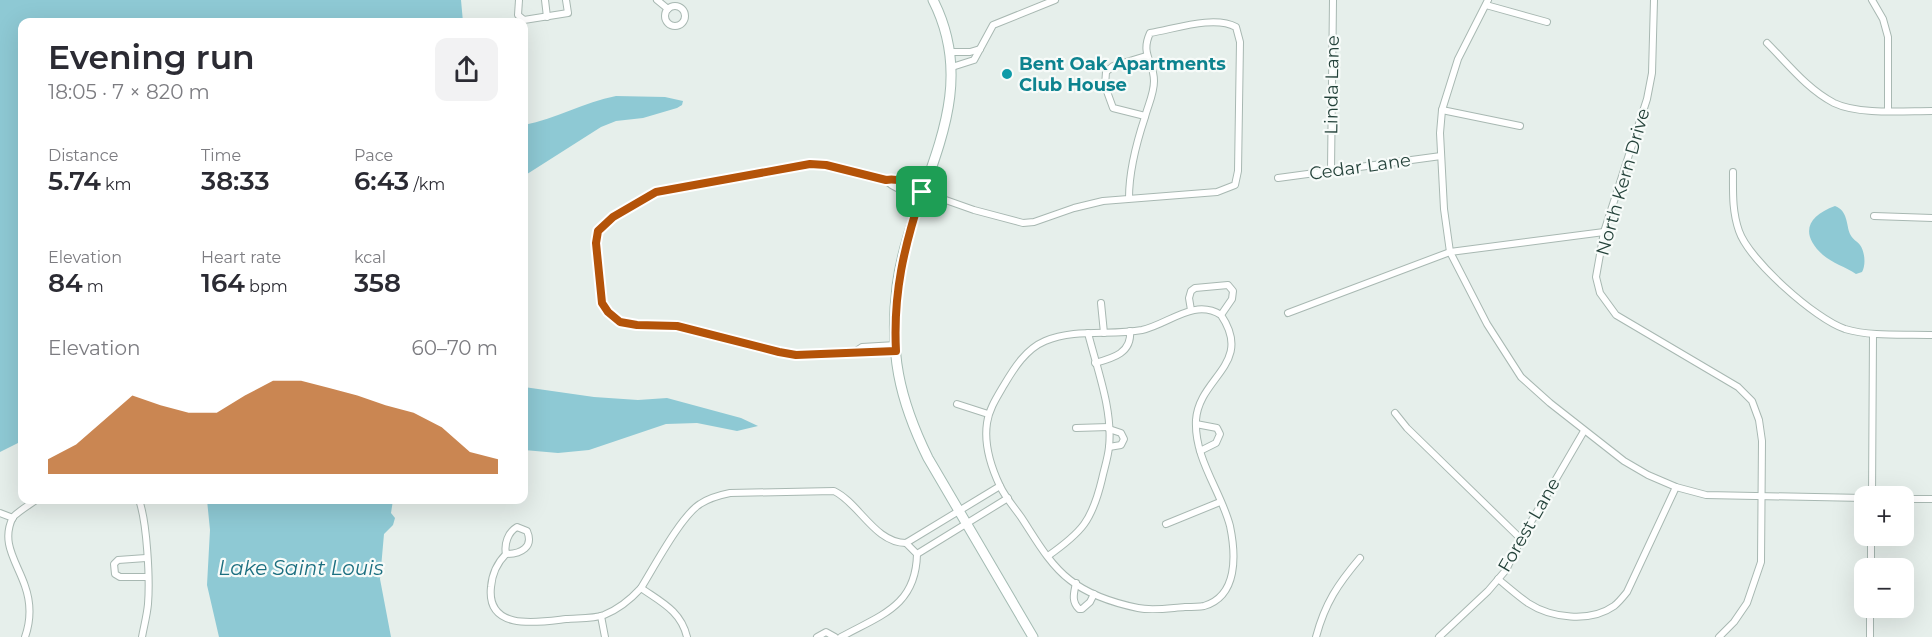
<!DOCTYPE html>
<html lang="en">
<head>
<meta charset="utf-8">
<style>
  body { margin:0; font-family:Montserrat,sans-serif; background:#f2f2f3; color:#2b2b33; height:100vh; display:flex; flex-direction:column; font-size:22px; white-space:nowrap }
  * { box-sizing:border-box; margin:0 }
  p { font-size:20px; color:#7c7c81 }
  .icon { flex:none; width:33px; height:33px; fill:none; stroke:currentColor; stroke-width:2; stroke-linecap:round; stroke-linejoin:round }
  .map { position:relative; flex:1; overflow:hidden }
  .side { position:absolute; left:18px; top:18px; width:510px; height:486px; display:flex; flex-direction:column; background:#fff; border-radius:12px; box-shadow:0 6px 24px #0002 }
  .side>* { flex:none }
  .tools { position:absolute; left:1854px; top:486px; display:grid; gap:12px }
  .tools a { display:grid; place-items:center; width:60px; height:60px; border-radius:12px; background:#fff; box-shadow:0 6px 24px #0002; font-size:30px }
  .pin { position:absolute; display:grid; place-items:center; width:51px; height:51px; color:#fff; margin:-26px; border-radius:12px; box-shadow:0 3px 9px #0006 }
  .round { display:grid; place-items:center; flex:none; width:63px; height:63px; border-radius:12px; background:#f2f2f3 }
  .summary { display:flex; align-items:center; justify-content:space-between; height:102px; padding:0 30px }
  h1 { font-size:33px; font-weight:600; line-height:45px }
  .stats { display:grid; grid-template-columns:repeat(3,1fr); gap:9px; height:102px; padding:6px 30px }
  .stats div { display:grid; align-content:center }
  .stats b { font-size:26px; font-weight:600 }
  .stats small { font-size:16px; font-weight:400 }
  .stats p { font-size:16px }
  .chart { height:168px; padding:12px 30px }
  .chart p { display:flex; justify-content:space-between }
  .chart svg { width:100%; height:108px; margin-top:6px; fill:#b45309; opacity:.7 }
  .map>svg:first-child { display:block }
</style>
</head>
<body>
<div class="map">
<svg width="1932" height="637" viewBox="0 0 1932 637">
  <rect width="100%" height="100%" fill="#e6efeb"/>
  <g fill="#8ec9d4">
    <polygon points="0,0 461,0 463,22 22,22 22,441 0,452"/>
    <path d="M 616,96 L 665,97 L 683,101 L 682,105 L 677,108 L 643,118 L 616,121 L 601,127 L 524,176 L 524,125 C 556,119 584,102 616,96 Z"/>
    <path d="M 1835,206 C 1848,211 1846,224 1850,234 C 1853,240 1856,240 1860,245 C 1865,252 1866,265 1862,272 L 1856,274 C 1846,267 1832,263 1823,255 C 1799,233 1808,216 1835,206 Z"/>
    <polygon points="524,387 594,397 638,400 667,398 741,418 758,426 737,431 697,423 666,424 589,450 558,453 524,450"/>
    <polygon points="207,500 393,500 391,513 395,518 393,525 384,534 380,579 391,637 219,637 207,585 210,530"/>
  </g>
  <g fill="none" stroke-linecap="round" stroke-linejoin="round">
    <defs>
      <g id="street">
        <polyline points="519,0 518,15 524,20 568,13 566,0"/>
        <polyline points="545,0 547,17"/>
        <polyline points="657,0 668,9"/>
        <polyline points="1488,0 1458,59 1442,110 1440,133 1444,209 1450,252 1487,324 1521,377 1550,403 1624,461 1648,475 1676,487 1706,495 1864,498"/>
        <polyline points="1654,0 1652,73 1647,99 1604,232 1596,277 1600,293 1616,315 1738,387 1752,401 1759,420 1762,441 1761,562 1747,603 1734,622 1719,637"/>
        <polyline points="1872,0 1883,19 1888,37 1888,111"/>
        <polyline points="1486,5 1547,22"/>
        <circle cx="675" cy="16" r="10"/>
        <path d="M 1767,43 C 1788,64 1807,89 1834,103 C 1859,115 1904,111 1932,111"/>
        <polyline points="951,52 970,52 980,49"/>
        <polyline points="952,67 974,60 993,25 1055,0"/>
        <polyline points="1442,110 1520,126"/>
        <polyline points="1145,116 1113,108 1105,86 1106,72 1113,66 1146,56"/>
        <polyline points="1331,170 1333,0"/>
        <path d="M 1733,172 C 1733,192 1732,211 1739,231 C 1749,260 1815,319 1845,329 C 1872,337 1904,334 1932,335"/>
        <polyline points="1278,178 1441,156"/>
        <path d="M 886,180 C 893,189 911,194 923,192 L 974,210 L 1023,223 L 1034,222 L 1074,208 L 1103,201 L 1217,192 L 1235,185 L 1238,171 L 1240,42 L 1236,27 C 1214,15 1175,29 1150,33 C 1140,55 1154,61 1154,81 C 1154,94 1148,105 1145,117 C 1136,144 1129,170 1129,198"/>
        <polyline points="1874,216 1932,218"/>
        <polyline points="1101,303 1104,333"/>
        <path d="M 1191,310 L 1189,298 L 1191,291 L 1195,288 L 1228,285 L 1233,291 L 1232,299 L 1221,315 C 1254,364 1199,377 1196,420 C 1194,459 1221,491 1230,526 C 1236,555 1238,596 1204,606 C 1198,607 1191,607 1185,607 C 1170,608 1153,611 1138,608 C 1114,603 1089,595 1070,580 C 1049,564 1035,538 1021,517 C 1014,507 1005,497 1000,486 C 991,467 984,443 987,423 C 989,409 997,397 1004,385 C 1014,368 1026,349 1045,341 C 1076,328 1111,336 1142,330 C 1169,324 1194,298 1221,315"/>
        <polyline points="1288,313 1450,252 1604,232"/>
        <polyline points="856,351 862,347 896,345"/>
        <path d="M 896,351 L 797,355 L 779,352 L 677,326 L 637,325 L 620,322 L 608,312 L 602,303 L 596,243 L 598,231 L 613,217 L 656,192 L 810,164 L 826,165 L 886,180 C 899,178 914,184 923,192"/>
        <path d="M 1095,363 C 1113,358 1132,353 1130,331"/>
        <polyline points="957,404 988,414"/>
        <polyline points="1395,413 1407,428 1521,539"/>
        <polyline points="1196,424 1217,428 1220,434 1216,443 1200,451"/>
        <polyline points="1076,428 1109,427"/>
        <polyline points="1109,429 1121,433 1124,439 1121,445 1109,447"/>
        <polyline points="1872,496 1873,334"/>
        <polyline points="1904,499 1932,499"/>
        <path d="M 139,500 C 147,522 150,579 148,604 C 147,615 144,626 142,637"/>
        <polyline points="0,513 13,518"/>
        <polyline points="1166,524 1220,502"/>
        <path d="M 517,527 L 527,531 C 534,547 521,554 506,554 C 504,544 508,532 517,527 Z"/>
        <path d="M 506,554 C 497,563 492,575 491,587 C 486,632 540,622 566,619 C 578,618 593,619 604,615 C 619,609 630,600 641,588 C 654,567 681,516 700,504 C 709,498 720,495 730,493 L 834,491 C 859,503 875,543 906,543 L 1000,486"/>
        <polyline points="917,554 1008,498"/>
        <path d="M 1048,556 C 1082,532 1092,521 1102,479 C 1104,469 1108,458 1109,447 C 1113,410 1097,369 1088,333"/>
        <polyline points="146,558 118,560 114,564 115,574 120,577 148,577"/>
        <polyline points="1871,568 1871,536"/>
        <path d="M 1498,579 C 1508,587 1518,596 1528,603 C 1551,618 1590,623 1614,606 C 1618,603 1623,597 1627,592 L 1676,487"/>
        <path d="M 1076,583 C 1074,593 1071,601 1079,609 L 1082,609 L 1090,602 L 1094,594"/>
        <path d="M 641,588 C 661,602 681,611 687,637"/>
        <polyline points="601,616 605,637"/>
        <path d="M 25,637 C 31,620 31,603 25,586 C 17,562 0,543 13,517 C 19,511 29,505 36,500"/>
        <polyline points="817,637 826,632 835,637"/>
        <path d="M 841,637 C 881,615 916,606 917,554 L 906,543"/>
        <path d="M 1316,637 C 1325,603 1338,584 1360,558"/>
        <polyline points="1439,637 1488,591 1506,570 1521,539 1584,431"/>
        <polyline points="1870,637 1870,608"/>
      </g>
      <path id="secondary" d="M 933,0 C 985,102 910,186 897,286 C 889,352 899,399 928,458 L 1033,637"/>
    </defs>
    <use href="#street" stroke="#a8b8b2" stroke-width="8"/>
    <use href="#secondary" stroke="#a4bbb3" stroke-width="11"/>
    <use href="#street" stroke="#fff" stroke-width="6"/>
    <use href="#secondary" stroke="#fff" stroke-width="9"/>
  </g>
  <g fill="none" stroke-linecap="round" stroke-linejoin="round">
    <defs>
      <path id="route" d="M 810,164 L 826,165 L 886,180 C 899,178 914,184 922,192 C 904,247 893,293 896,351 L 796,355 L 779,352 L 677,326 L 637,325 L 620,322 L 608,312 L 602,303 L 596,243 L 598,231 L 613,217 L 656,192 Z"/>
    </defs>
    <use href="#route" stroke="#fff" stroke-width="12"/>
    <use href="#route" stroke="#b45309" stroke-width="8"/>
  </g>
  <circle fill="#0f9aa8" stroke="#f7fbf9" stroke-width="2" cx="1007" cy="74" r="6"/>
  <g text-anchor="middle" stroke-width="4.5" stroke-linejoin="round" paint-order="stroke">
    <g font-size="18" font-weight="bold" fill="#0d838f" stroke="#f7fbf9" text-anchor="start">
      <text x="1019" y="70">Bent Oak Apartments<tspan x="1019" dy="21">Club House</tspan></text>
    </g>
    <g font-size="18" fill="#24423a" stroke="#f7fbf9">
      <text transform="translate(1332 85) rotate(-89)" y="6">Linda Lane</text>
      <text transform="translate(1360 167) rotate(-8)" y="6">Cedar Lane</text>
      <text transform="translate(1623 182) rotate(-74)" y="6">North Kern Drive</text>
      <text transform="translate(1529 525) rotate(-60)" y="6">Forest Lane</text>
    </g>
    <g font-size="20" font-style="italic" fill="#1c6f80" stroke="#f7fbf9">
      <text x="301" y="575">Lake Saint Louis</text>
    </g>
  </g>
</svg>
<div class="tools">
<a>+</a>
<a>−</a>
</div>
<div class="pin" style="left:922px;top:192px;background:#1e9e55"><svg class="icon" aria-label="arrive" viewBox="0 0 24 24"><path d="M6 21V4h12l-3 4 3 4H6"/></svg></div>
<section class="side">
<div class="summary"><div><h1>Evening run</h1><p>18:05 · 7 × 820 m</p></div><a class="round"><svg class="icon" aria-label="share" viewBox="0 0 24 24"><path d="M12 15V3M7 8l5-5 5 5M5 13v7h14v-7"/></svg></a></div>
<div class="stats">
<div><p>Distance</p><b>5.74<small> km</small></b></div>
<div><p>Time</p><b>38:33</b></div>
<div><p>Pace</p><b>6:43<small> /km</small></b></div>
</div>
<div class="stats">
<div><p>Elevation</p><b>84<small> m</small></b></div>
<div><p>Heart rate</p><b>164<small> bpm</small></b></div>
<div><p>kcal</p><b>358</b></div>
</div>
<div class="chart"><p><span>Elevation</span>60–70 m</p>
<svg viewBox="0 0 160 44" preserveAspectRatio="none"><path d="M0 44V38L10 32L20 22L30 12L40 16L50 19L60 19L70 12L80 6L90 6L100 9L110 12L120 16L130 19L140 25L150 35L160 38V44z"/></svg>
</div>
</section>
</div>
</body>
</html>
